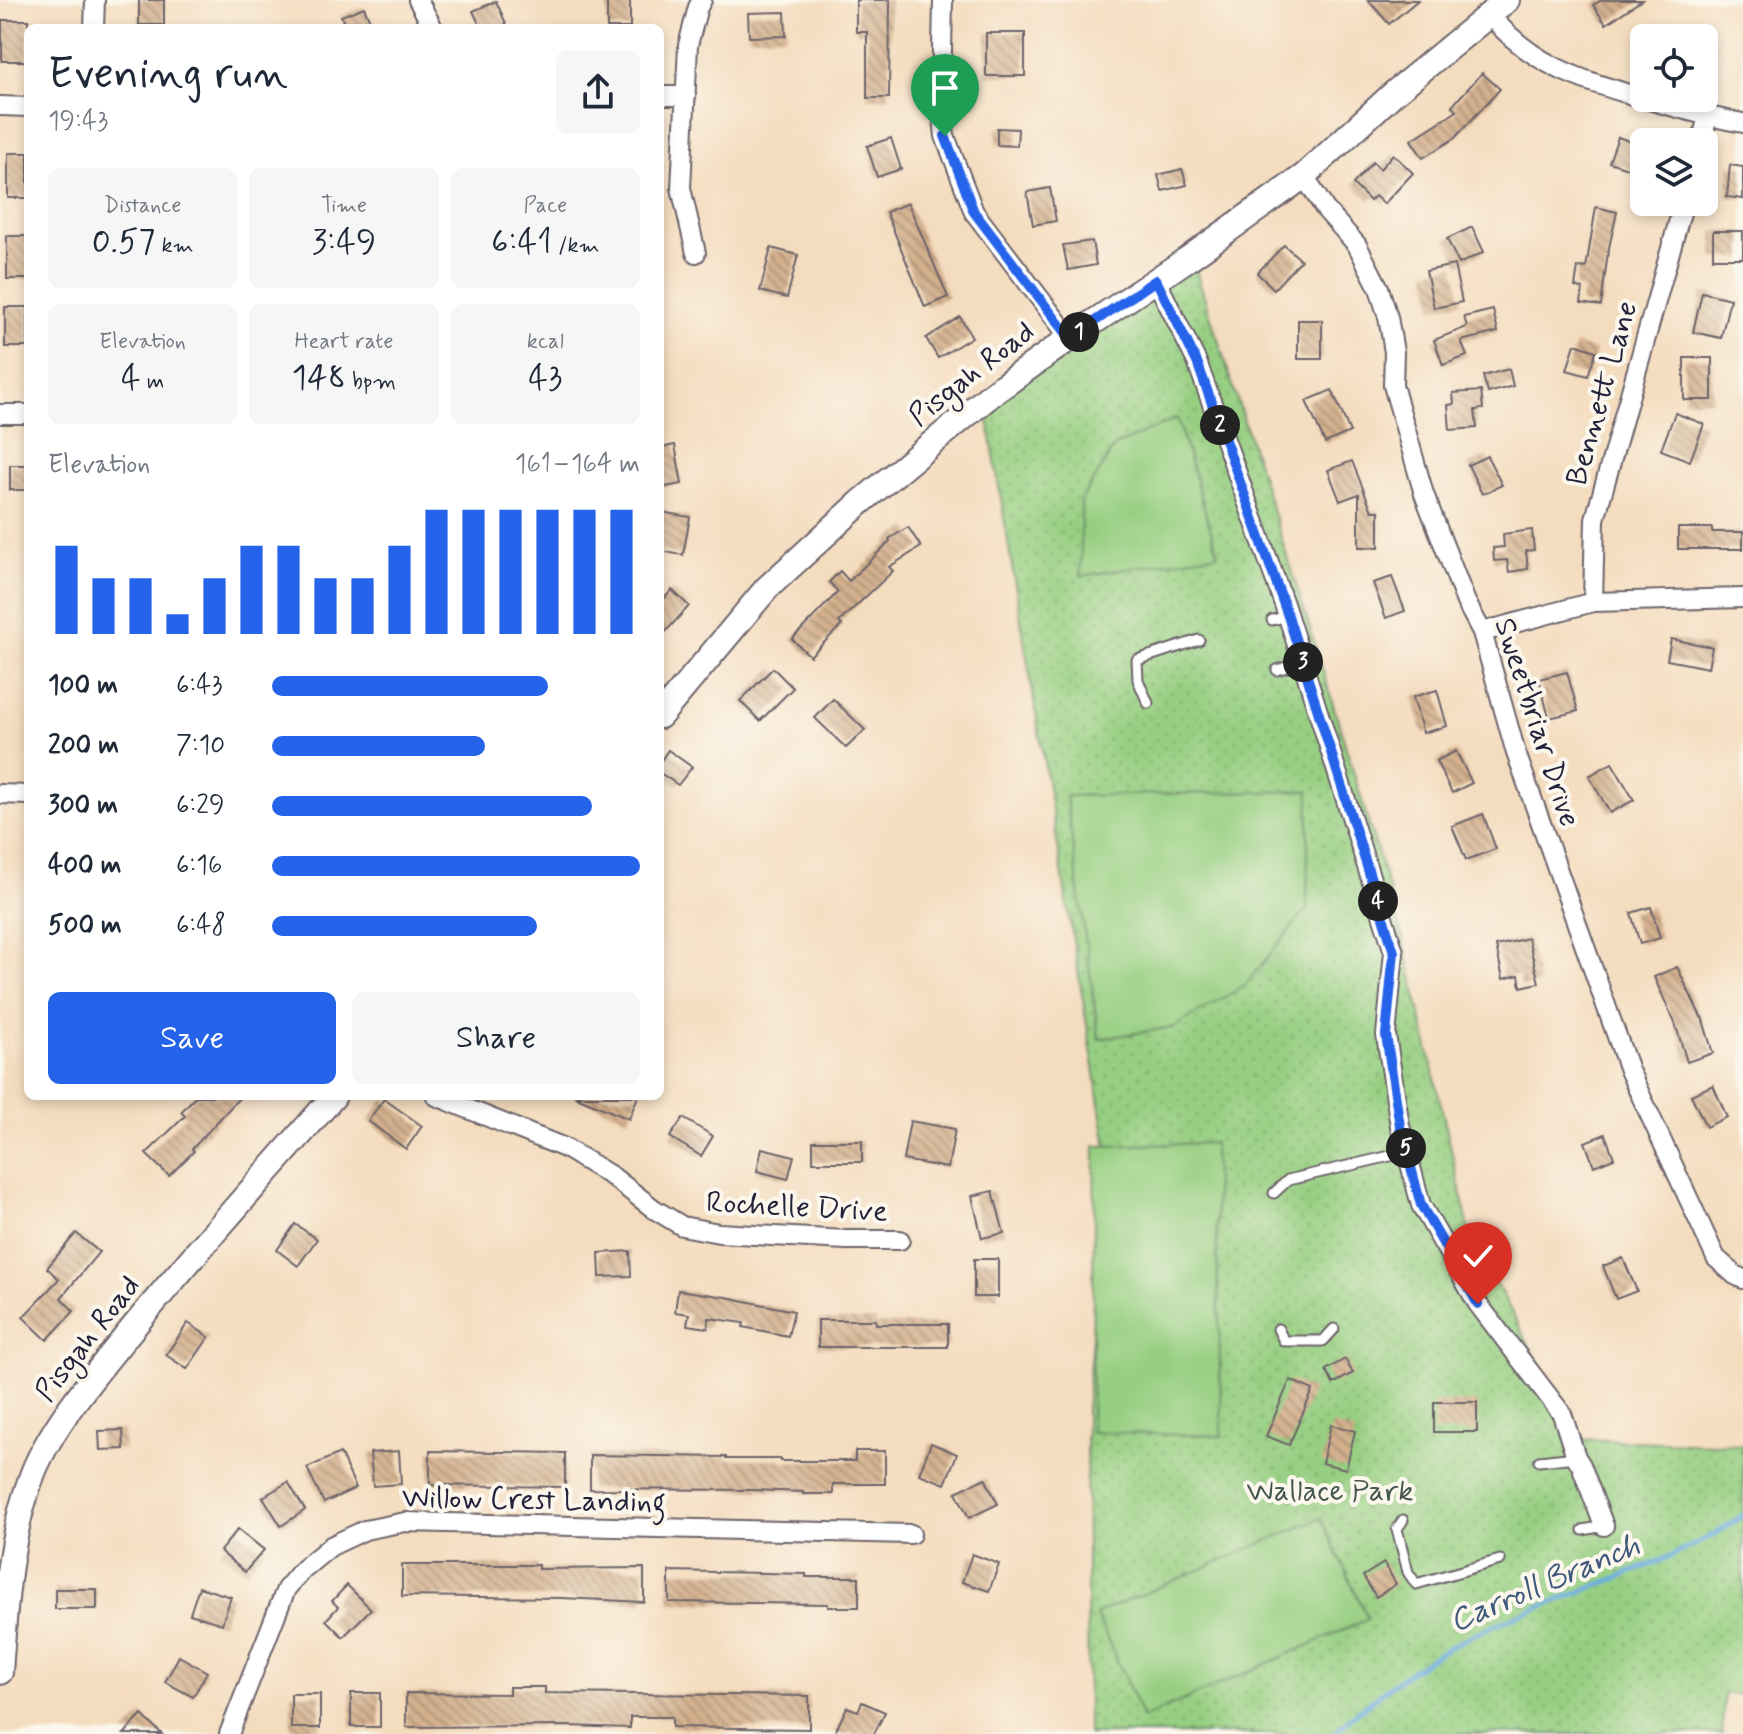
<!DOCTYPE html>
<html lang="en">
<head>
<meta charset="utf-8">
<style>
  body { margin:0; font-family:Mynerve,sans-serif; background:#f6f6f7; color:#1f2937; height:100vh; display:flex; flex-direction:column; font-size:30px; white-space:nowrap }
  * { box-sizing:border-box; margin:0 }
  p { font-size:26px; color:#747a83 }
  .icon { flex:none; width:44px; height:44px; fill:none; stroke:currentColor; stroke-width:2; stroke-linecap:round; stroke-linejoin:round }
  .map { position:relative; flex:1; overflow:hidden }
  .details { position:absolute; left:24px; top:24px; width:640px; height:1076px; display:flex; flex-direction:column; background:#fff; border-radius:12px; box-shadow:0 4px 12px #0003 }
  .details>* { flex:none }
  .tools { position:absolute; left:1630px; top:24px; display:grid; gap:16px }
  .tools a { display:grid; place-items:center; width:88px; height:88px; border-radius:12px; background:#fff; box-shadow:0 4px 12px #0003; font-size:40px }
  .pin { position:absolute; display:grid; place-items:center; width:68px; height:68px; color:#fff; margin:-82px -34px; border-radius:50% 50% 50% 0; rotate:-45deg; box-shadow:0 0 8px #0007 }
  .pin .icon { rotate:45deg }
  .km { position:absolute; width:40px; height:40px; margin:-20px; border-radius:50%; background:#222; color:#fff; font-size:22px; line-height:40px; text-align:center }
  .round { display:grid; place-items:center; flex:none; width:84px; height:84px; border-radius:12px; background:#f6f6f7 }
  .headline { display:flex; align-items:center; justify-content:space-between; height:136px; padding:0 24px }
  h1 { font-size:44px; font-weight:600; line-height:60px }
  .stats { display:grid; grid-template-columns:repeat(3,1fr); gap:12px; height:136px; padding:8px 24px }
  .stats div { display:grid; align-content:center; border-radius:12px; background:#f6f6f7; text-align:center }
  .stats b { font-size:34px; font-weight:600 }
  .stats small { font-size:22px; font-weight:400 }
  .stats p { font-size:22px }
  .chart { height:224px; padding:16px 24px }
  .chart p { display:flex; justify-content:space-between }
  .chart svg { width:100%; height:144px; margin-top:8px; stroke:#2563eb; stroke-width:6 }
  .action { display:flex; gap:16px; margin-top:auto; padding:16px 24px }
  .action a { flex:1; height:92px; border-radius:12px; background:#2563eb; color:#fff; font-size:32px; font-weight:600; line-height:92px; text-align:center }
  .action a+a { background:#f6f6f7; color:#1f2937 }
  ul { padding:0 24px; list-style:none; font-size:26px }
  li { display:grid; grid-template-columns:128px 96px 1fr; align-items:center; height:60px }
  li i { height:20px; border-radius:10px; background:#2563eb }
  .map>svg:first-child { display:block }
</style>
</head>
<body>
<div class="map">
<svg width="1743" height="1734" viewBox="0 0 1743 1734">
  <defs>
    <pattern id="grass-dots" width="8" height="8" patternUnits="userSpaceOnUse" patternTransform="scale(2)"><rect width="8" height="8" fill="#97cf82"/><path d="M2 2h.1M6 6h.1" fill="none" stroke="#82b171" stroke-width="1.8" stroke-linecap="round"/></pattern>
    <pattern id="building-back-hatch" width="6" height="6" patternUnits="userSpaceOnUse" patternTransform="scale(2)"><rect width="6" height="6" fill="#d4b18e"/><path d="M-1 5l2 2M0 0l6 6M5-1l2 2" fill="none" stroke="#ac9075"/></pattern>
  </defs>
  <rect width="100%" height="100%" fill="#fbf7ec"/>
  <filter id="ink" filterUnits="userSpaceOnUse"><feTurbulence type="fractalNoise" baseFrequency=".0125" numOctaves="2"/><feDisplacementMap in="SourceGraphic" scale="16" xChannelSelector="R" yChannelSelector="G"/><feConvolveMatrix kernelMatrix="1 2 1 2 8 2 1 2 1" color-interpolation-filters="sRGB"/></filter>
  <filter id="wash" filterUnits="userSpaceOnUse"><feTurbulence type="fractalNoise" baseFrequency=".006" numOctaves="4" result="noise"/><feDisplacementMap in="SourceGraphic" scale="32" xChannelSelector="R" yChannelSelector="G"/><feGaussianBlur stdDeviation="1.8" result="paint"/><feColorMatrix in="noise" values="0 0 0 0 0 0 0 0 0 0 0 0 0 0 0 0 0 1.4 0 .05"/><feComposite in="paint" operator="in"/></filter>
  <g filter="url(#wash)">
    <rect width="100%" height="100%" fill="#f4dcbe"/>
    <polygon fill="url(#grass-dots)" stroke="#5c785e" stroke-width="2" points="1192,258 1314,641 1403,937 1470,1233 1578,1439 1743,1445 1743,1694 1724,1694 1722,1734 1088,1734 1086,1411 1107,1147 985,401"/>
    <g fill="#97cf82" stroke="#5c785e" stroke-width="2">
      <polygon points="1177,418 1218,554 1081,576 1081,500 1115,446"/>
      <polygon points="1309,791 1307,909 1245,985 1174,1027 1099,1039 1066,796"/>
      <polygon points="1214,1143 1222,1436 1091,1432 1095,1146"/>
      <polygon points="1321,1518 1368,1619 1143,1718 1096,1614"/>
    </g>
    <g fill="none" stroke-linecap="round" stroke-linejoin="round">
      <path stroke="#6aacde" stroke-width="5" d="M 1333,1734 C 1378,1692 1431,1653 1488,1628 C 1549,1601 1614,1582 1675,1554 C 1698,1543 1723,1531 1743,1515"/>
    </g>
    <g id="blocks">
      <g fill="url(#building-back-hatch)">
        <rect x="139" y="0" width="25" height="25"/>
        <rect x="607" y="0" width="23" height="28"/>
        <polygon points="856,0 890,0 889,98 867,98 867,32 856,32"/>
        <polygon points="1368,0 1418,0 1389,24"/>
        <polygon points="1602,0 1642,0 1606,24 1593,5"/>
        <polygon points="496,1 508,28 481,28 473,11"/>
        <polygon points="364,7 373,28 346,28 341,16"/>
        <polygon points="785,12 786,36 749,37 748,13"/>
        <rect x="2" y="20" width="26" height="41"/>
        <rect x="986" y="33" width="39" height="43"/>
        <polygon points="1482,73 1500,89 1455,138 1423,158 1411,140 1457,111 1452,106"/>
        <polygon points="997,128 1018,129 1017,146 997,145"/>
        <polygon points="1618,137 1640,145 1631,169 1609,162"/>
        <polygon points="891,138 901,169 877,177 867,146"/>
        <rect x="8" y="153" width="20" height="45"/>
        <polygon points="1393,154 1413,173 1384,204 1375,196 1370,201 1353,184 1373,162 1380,169"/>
        <polygon points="1730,165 1743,167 1743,199 1727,197"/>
        <polygon points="1182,169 1187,185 1162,191 1158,175"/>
        <polygon points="1050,188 1056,221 1033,225 1027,192"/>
        <polygon points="908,203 948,297 925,307 886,212"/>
        <polygon points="1596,207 1617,212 1608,252 1601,306 1581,303 1583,289 1575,287 1578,267 1586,268"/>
        <polygon points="1472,227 1484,252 1459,264 1447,239"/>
        <rect x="1713" y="231" width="30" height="27"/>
        <rect x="7" y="236" width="21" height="43"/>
        <polygon points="1092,241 1096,265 1068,270 1063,245"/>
        <polygon points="1284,245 1301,260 1274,289 1257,273"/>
        <polygon points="771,248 798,255 787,298 760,291"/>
        <polygon points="1454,265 1462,302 1434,308 1426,271"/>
        <polygon points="1702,292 1730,299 1721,338 1693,332"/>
        <rect x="5" y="307" width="23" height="40"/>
        <polygon points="1493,310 1498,332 1461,341 1467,356 1443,365 1434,340 1467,327 1464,317"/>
        <polygon points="960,317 972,337 938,358 926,338"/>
        <rect x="1298" y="320" width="24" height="39"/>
        <polygon points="1575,344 1596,351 1588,376 1567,370"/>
        <rect x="1684" y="358" width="28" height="42"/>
        <polygon points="1509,369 1513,386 1488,393 1483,376"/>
        <polygon points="1332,390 1350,432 1325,443 1306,401"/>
        <polygon points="1481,391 1483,409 1475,410 1477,428 1450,430 1448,405 1454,404 1453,393"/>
        <polygon points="1675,413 1704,424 1690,461 1661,450"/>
        <polygon points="675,445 682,484 660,488 660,448"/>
        <polygon points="1487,456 1502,485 1482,494 1468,465"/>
        <polygon points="1352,461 1372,511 1379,511 1379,547 1359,547 1359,494 1340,501 1328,470"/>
        <rect x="10" y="465" width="18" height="25"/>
        <polygon points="660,512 690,517 683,555 660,551"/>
        <polygon points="908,527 921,547 889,567 893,571 839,622 842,625 810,656 792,639 838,592 829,582 840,571 849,581 890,541 889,539"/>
        <polygon points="1678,528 1712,528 1712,532 1743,532 1743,549 1678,549"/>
        <polygon points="1532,530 1534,550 1526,551 1528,569 1509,572 1507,560 1494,561 1493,548 1504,547 1503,534"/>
        <polygon points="1392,577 1405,611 1386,618 1373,583"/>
        <polygon points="672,590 689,606 660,638 660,603"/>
        <polygon points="1671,639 1712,647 1708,668 1667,660"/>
        <polygon points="773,668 793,688 760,721 740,701"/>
        <polygon points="1567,672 1578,711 1549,718 1539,679"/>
        <polygon points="1437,690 1447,726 1423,733 1413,697"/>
        <polygon points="833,699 865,730 846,748 815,718"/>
        <polygon points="668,750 692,767 678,785 660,773 660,762"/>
        <polygon points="1456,751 1472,783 1452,793 1436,761"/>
        <polygon points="1612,763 1634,800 1610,813 1589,776"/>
        <polygon points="1483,814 1496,849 1466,860 1452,826"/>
        <polygon points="1651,907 1660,938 1640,944 1631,913"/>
        <polygon points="1528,938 1539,983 1521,987 1519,975 1503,979 1496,946"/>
        <polygon points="1677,967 1701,1017 1702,1017 1713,1053 1687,1062 1675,1023 1654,977"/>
        <polygon points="1713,1085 1727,1117 1706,1127 1691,1095"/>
        <polygon points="196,1096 241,1096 192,1149 194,1151 169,1176 146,1154 185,1116 181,1112"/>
        <polygon points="574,1096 638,1096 629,1119"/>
        <polygon points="384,1099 422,1126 406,1149 368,1121"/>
        <polygon points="683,1118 713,1136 701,1156 670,1137"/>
        <polygon points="910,1121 955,1129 948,1168 903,1160"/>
        <polygon points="1605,1134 1614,1158 1594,1166 1585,1142"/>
        <rect x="813" y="1141" width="49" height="21"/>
        <polygon points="762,1148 794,1156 788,1179 757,1171"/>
        <polygon points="993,1191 1004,1233 982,1238 972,1196"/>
        <polygon points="295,1224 317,1239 298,1266 277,1250"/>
        <polygon points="76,1233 99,1252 61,1298 74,1311 47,1340 23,1317 59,1279 47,1268"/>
        <polygon points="630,1251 631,1276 600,1277 599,1253"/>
        <polygon points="1623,1258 1637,1291 1616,1299 1603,1266"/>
        <rect x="974" y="1259" width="24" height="38"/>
        <polygon points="678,1290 726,1297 794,1311 788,1336 743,1327 744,1323 709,1318 708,1328 687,1325 689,1314 675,1312"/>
        <polygon points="818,1320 876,1320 876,1324 948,1324 948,1347 818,1347"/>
        <polygon points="188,1323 209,1337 187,1369 166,1355"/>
        <polygon points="1345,1359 1353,1373 1333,1384 1326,1370"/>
        <polygon points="1290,1380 1313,1390 1289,1445 1266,1436"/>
        <rect x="1434" y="1402" width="43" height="30"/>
        <polygon points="1331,1425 1355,1431 1346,1469 1322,1463"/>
        <polygon points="123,1430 124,1449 100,1450 99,1431"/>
        <polygon points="931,1443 957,1454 945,1484 919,1474"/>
        <polygon points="399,1451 401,1484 373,1486 370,1453"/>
        <polygon points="430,1451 565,1453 565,1487 430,1485"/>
        <polygon points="855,1451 885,1451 885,1484 833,1484 833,1494 803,1494 803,1492 751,1490 590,1489 590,1455 726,1457 726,1459 781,1459 781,1461 855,1461"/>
        <polygon points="340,1453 356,1488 324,1503 307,1468"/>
        <polygon points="985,1478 998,1504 969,1518 956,1492"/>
        <polygon points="288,1482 305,1510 281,1526 263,1497"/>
        <polygon points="238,1529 264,1550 245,1572 220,1551"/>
        <polygon points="972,1554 999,1564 989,1591 962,1582"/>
        <polygon points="1384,1563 1396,1584 1376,1597 1363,1576"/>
        <polygon points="402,1565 538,1565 538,1569 644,1568 644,1602 562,1598 402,1596"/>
        <polygon points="669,1571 806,1574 806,1577 859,1577 859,1607 828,1607 828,1604 669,1602"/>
        <polygon points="347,1585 371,1609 343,1637 326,1620 338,1607 332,1601"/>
        <polygon points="199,1587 231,1597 222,1624 190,1614"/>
        <rect x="55" y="1589" width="42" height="20"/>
        <polygon points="179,1656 207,1672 193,1697 165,1682"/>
        <polygon points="509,1687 545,1687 545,1693 809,1696 809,1729 672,1727 672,1717 630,1717 630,1728 566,1726 406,1727 406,1693 509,1694"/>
        <rect x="351" y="1693" width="29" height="34"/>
        <rect x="291" y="1694" width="29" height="34"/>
        <polygon points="862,1702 885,1712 874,1734 834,1734 847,1707 858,1711"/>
        <polygon points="142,1715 162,1734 124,1734"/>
      </g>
    </g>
  </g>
  <g filter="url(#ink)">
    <use href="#blocks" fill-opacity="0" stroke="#6c6369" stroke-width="2"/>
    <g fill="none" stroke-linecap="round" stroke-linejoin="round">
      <defs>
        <g id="lane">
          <polyline points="1272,620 1288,616"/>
          <polyline points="1277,670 1303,662"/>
          <polyline points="1148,703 1138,680 1137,660 1199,640"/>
          <polyline points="1274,1193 1288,1180 1407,1152"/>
          <polyline points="1278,1329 1284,1341 1323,1341 1334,1329"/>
          <polyline points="1539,1461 1576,1457"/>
          <polyline points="1403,1520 1397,1529 1408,1572 1416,1584 1500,1560"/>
          <polyline points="1583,1530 1604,1526"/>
        </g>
        <g id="street">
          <polyline points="418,0 433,28"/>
          <polyline points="943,0 941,101 945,136 974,212 1070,338"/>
          <path d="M 1489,14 C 1532,66 1579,79 1642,98 C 1676,108 1708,117 1743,123"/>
          <polyline points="94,28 95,0"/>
          <polyline points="660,96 686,96"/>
          <polyline points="0,106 28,107"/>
          <polyline points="1701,142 1708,117"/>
          <polyline points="1304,176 1325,209 1357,245 1379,288 1388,317 1394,352 1393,385 1424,494 1466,602 1482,632 1516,753 1629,1070 1716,1258 1735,1275 1743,1279"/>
          <polyline points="696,253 681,188 688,45 698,7 702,0"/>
          <polyline points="1156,280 1197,362 1284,604 1394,952 1386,1035 1400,1126 1421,1205 1478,1304 1562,1414 1576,1457 1581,1465 1604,1526"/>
          <polyline points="0,414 28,414"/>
          <polyline points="1593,602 1595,519 1684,202"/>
          <polyline points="1482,632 1593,602 1743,598"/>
          <polyline points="0,794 28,795"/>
          <polyline points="436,1096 565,1148 613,1177 654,1209 682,1226 719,1233 846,1240 900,1240"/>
          <polyline points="229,1734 286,1589 303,1569 331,1546 365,1530 405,1522 911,1534"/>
        </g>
        <g id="secondary">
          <polyline points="660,716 767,588 861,502 993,393 1070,338 1189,258 1304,176 1394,93 1507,0"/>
          <path d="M 0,1672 C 5,1606 8,1544 30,1481 C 47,1431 94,1376 127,1335 C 194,1253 265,1175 334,1096"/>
        </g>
      </defs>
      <use href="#lane" stroke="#6c6369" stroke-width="13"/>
      <use href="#street" stroke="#6c6369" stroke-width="22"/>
      <use href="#secondary" stroke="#6c6369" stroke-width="28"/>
      <use href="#lane" stroke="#fff" stroke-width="9"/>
      <use href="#street" stroke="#fff" stroke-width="18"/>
      <use href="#secondary" stroke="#fff" stroke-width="24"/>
    </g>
  </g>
  <g fill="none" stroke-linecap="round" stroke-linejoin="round" filter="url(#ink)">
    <defs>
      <polyline id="route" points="945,136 974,212 1070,338 1156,280 1197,362 1288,616 1394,952 1386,1035 1400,1126 1421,1205 1478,1304"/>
    </defs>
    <use href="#route" stroke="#fff" stroke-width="16"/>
    <use href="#route" stroke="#2563eb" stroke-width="10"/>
  </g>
  <g text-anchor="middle" stroke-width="8" stroke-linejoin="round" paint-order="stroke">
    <g font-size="30" fill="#22223b" stroke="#fbf7ec">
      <text transform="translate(971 373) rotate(-38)" y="10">Pisgah Road</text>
      <text transform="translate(1601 393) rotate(-74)" y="10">Bennett Lane</text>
      <text transform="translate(1538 722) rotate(72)" y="10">Sweetbriar Drive</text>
      <text transform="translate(797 1206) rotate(3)" y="10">Rochelle Drive</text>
      <text transform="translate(87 1338) rotate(-52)" y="10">Pisgah Road</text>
      <text transform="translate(534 1499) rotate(1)" y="10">Willow Crest Landing</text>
    </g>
    <g font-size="30" fill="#455650" stroke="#fbf7ec">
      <text x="1330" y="1500">Wallace Park</text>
    </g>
    <g font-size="32" font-style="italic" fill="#3f597c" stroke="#fbf7ec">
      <text transform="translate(1544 1582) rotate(-23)" y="11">Carroll Branch</text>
    </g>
  </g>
</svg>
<div class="tools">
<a><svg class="icon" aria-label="locate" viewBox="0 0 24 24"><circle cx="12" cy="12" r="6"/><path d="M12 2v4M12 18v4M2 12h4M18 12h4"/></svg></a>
<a><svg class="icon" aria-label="layers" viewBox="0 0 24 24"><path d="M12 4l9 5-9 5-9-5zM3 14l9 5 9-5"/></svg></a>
</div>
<div class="pin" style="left:945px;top:136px;background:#1e9e55"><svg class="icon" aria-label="arrive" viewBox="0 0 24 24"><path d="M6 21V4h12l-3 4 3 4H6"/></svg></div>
<div class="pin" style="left:1478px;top:1304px;background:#d93025"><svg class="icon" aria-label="check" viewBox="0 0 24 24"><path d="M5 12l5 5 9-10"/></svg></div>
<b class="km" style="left:1079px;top:332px">1</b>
<b class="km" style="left:1220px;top:425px">2</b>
<b class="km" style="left:1303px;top:662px">3</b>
<b class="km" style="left:1378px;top:901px">4</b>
<b class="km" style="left:1406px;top:1148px">5</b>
<section class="details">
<div class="headline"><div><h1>Evening run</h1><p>19:43</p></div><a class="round"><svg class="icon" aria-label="share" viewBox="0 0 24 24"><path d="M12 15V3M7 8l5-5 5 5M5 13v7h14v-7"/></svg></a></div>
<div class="stats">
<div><p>Distance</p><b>0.57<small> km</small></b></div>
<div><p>Time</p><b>3:49</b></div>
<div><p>Pace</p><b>6:41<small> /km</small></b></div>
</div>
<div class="stats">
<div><p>Elevation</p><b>4<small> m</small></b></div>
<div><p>Heart rate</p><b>148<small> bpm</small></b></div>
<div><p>kcal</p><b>43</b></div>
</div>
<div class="chart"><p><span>Elevation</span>161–164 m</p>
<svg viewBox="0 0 160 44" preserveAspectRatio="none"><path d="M5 44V17M15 44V27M25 44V27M35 44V38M45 44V27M55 44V17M65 44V17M75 44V27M85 44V27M95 44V17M105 44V6M115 44V6M125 44V6M135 44V6M145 44V6M155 44V6"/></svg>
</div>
<ul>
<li><b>100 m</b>6:43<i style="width:75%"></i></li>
<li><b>200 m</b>7:10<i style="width:58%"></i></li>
<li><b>300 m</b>6:29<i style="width:87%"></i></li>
<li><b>400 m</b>6:16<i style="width:100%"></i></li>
<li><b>500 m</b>6:48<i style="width:72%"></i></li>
</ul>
<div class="action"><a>Save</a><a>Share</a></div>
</section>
</div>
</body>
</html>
